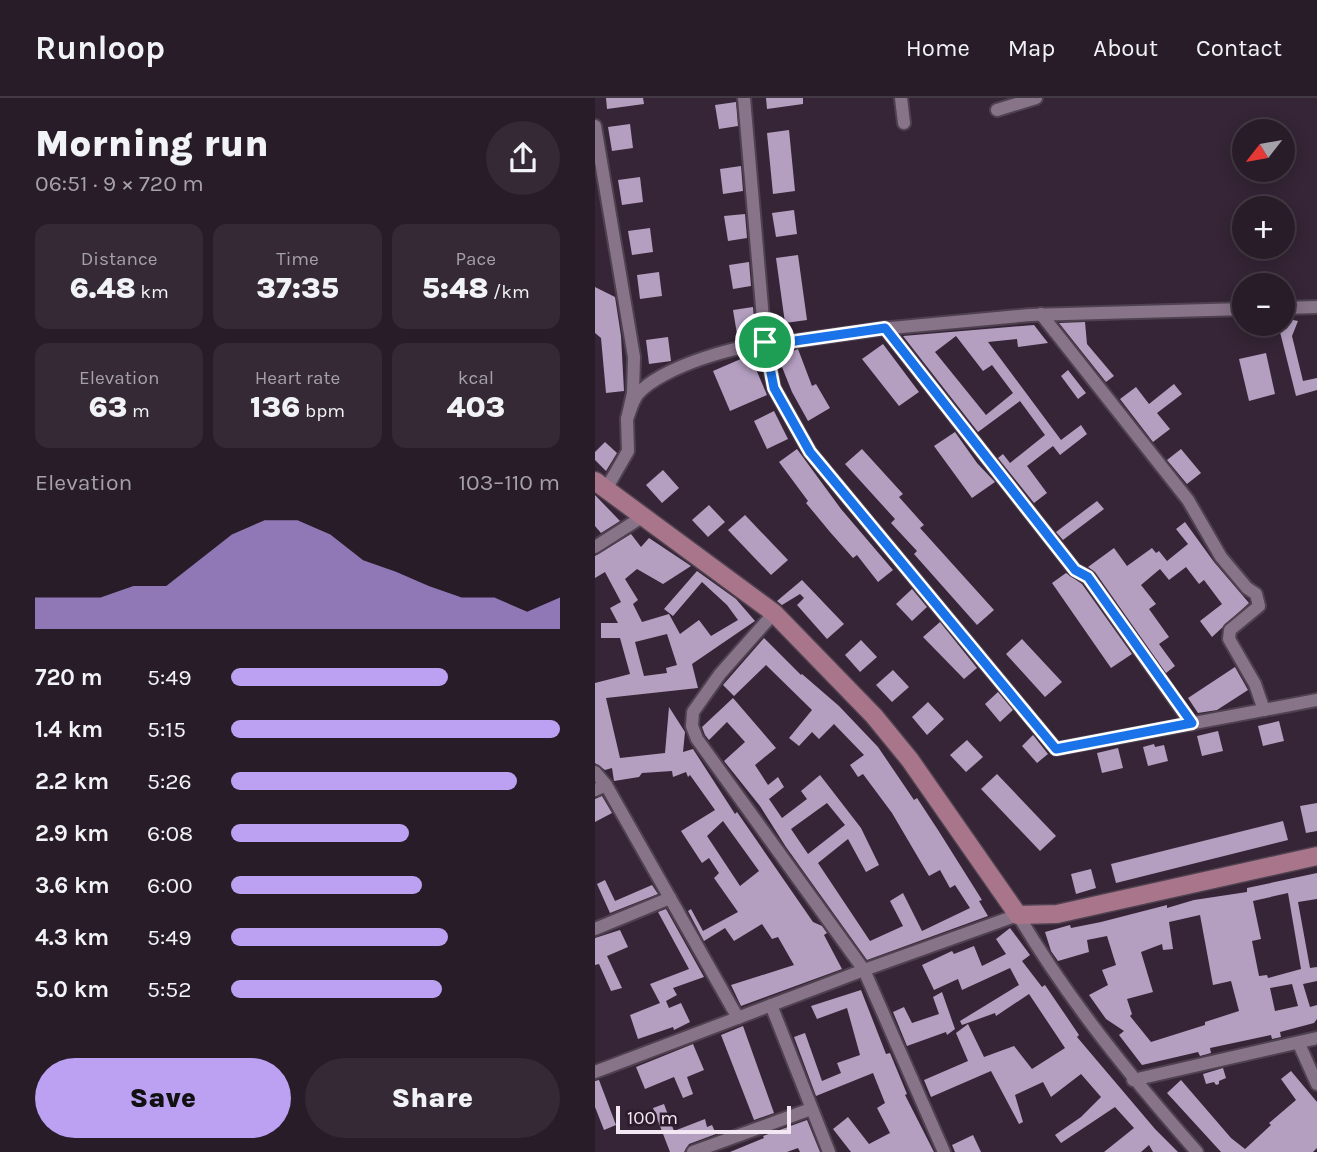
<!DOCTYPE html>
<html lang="en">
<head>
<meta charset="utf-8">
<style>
  body { margin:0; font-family:Karla,sans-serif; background:#342934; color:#f1f3f6; height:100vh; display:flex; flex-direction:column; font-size:26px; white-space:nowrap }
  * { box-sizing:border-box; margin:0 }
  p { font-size:23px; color:#a5a1a8 }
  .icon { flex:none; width:38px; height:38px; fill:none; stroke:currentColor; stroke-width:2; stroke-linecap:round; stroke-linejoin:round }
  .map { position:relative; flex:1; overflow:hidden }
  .details { display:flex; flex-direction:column; background:#281c28; width:595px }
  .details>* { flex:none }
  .needle { width:46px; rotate:239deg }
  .tools { position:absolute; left:637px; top:21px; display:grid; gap:14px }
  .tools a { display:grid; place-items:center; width:63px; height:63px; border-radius:50%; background:#281c28; box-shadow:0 4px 18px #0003,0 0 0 2px #443a45; font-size:35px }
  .scale { position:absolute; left:21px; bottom:18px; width:175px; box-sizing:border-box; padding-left:7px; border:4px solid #f2e7f2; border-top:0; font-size:19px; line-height:24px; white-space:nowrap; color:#f2e7f2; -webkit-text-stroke:5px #2b1b2c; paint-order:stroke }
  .pin { position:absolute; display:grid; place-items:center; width:60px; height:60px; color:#fff; margin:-30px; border:4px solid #fff; border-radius:50%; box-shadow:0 2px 7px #0007 }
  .round { display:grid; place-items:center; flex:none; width:74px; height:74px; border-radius:37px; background:#342934 }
  .summary { display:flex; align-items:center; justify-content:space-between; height:119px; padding:0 35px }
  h1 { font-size:38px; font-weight:800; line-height:52px }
  .stats { display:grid; grid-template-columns:repeat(3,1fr); gap:10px; height:119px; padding:7px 35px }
  .stats div { display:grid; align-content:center; border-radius:14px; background:#342934; text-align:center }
  .stats b { font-size:30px; font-weight:800 }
  .stats small { font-size:19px; font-weight:400 }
  .stats p { font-size:19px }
  .chart { height:196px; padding:14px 35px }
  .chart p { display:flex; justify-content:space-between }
  .chart svg { width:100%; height:126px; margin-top:7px; fill:#bca0f2; opacity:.7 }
  .primary-button { display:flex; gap:14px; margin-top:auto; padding:14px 35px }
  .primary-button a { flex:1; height:80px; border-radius:42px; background:#bca0f2; color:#111; font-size:28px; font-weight:800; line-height:80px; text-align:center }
  .primary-button a+a { background:#342934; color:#f1f3f6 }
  ul { padding:0 35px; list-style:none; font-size:23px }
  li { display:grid; grid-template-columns:112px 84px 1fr; align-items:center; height:52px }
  li i { height:18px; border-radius:9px; background:#bca0f2 }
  header { display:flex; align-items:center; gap:42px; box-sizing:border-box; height:98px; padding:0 35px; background:#281c28; border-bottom:2px solid #443a45 }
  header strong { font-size:33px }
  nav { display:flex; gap:38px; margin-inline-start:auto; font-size:24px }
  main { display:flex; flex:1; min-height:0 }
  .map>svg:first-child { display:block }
</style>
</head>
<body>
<header>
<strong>Runloop</strong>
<nav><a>Home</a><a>Map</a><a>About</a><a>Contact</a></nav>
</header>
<main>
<section class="details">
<div class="summary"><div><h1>Morning run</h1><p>06:51 · 9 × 720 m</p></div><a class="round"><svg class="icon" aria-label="share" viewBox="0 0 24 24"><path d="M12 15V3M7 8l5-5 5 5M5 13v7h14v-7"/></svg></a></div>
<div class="stats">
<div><p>Distance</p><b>6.48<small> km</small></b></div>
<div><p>Time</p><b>37:35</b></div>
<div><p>Pace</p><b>5:48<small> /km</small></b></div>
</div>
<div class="stats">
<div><p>Elevation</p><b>63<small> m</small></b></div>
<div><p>Heart rate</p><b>136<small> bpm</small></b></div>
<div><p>kcal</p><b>403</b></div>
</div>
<div class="chart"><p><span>Elevation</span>103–110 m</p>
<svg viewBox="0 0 160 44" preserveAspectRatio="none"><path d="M0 44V33L10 33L20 33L30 29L40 29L50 20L60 11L70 6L80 6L90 11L100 20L110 24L120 29L130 33L140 33L150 38L160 33V44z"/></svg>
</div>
<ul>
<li><b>720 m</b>5:49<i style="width:66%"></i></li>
<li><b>1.4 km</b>5:15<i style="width:100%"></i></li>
<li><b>2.2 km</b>5:26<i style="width:87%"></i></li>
<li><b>2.9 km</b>6:08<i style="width:54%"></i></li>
<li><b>3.6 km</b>6:00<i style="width:58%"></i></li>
<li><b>4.3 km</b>5:49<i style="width:66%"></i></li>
<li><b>5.0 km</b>5:52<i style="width:64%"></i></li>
</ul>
<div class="primary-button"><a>Save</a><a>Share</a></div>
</section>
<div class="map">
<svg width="722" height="1054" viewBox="0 0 722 1054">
  <rect width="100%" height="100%" fill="#352536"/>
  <g fill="#b49fc1" fill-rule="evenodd">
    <polygon points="11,0 48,0 49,6 12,11"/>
    <polygon points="171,0 208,0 208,6 172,11"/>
    <polygon points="141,4 143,28 124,31 120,7"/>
    <polygon points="35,26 38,50 17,53 13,29"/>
    <polygon points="194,32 200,93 178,96 172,35"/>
    <polygon points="146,68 148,93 128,96 125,71"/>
    <polygon points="45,79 48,104 27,107 23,82"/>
    <polygon points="199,112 202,136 181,139 177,115"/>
    <polygon points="150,116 152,140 133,143 129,118"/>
    <polygon points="55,130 58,154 37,157 33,133"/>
    <polygon points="203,157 212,222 190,225 181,160"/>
    <polygon points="154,164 156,188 138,191 134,167"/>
    <polygon points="64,174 67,198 45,201 42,177"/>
    <polygon points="0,189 20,199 26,238 29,293 11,295 6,240 0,235"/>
    <polygon points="158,209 160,234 142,236 138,212"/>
    <polygon points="688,220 703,223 697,238 708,283 722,280 722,292 701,298 683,226 688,226"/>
    <polygon points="490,224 492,246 519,278 511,284 464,225"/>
    <path d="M 439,227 L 453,245 L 423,249 L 422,241 L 393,244 L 466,342 L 486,327 L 492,336 L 465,357 L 458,348 L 432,368 L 452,395 L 439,405 L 403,360 L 408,356 L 415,365 L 450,337 L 425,303 L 383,334 L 308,238 ZM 361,238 L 388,273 L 397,267 L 418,295 L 391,317 L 340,254 Z"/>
    <polygon points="73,239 76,263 54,266 51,242"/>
    <polygon points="288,246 324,294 304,308 267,261"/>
    <polygon points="203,251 217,288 221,286 235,310 213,323 197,294 183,259"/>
    <polygon points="671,255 680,296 654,303 644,261"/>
    <polygon points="155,257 172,297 135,313 118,273"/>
    <polygon points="473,272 491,295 483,301 466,278"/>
    <polygon points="579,286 587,296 562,315 575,331 558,344 525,301 541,289 554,306"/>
    <polygon points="179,313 193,341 172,351 159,323"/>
    <polygon points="360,334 382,365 400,384 377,400 339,348"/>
    <polygon points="10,344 22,355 11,373 0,362 0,354"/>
    <polygon points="202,351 246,411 298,472 283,484 262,457 258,460 235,434 211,405 213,403 184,364"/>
    <polygon points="267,351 308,396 304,399 329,427 325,430 399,512 382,527 319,456 322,453 296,425 300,421 250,366"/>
    <polygon points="586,351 606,375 592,386 572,362"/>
    <polygon points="68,372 84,390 67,405 51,387"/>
    <polygon points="0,397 25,423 6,435 0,428"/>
    <polygon points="502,403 509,411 468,442 461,434"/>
    <polygon points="114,407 130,424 113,439 97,422"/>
    <polygon points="150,417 193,462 176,477 133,432"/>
    <polygon points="590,424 619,464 654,505 617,539 605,523 627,506 609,482 604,486 591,469 574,482 565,471 546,487 561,506 554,511 574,539 564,546 580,568 571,575 500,474 493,469 519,450 532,468 557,450 561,455 564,453 572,463 593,446 581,431"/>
    <path d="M 36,436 L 46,449 L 54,440 L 96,468 L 68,486 L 42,471 L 30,481 L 43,502 L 38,506 L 47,524 L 74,516 L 85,536 L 104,522 L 116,538 L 143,522 L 132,507 L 107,484 L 78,518 L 69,511 L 102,473 L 141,501 L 160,523 L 97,566 L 103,590 L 11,600 L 25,660 L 70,655 L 74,609 L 90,634 L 88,654 L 98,651 L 140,716 L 142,714 L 218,824 L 227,828 L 232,835 L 229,837 L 247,871 L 146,908 L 136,887 L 199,867 L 183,839 L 177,841 L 167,826 L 139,843 L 130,830 L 109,843 L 93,813 L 96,811 L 108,833 L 143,814 L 119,780 L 124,775 L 114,760 L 107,765 L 86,733 L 120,712 L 95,677 L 93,679 L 91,674 L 78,679 L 77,673 L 47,675 L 44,679 L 19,683 L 17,670 L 10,672 L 0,665 L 0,585 L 35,576 L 25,540 L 6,540 L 6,525 L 23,525 L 15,510 L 26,504 L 10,474 L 0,480 L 0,458 ZM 72,536 L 82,567 L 71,570 L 72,575 L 49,578 L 40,544 ZM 128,723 L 164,773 L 145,788 L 112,738 Z"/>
    <polygon points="471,475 487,486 537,556 516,570 457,485"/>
    <polygon points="207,482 249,526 232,541 202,507 209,500 205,496 187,507 182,503"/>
    <polygon points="317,491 332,509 317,523 301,506"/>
    <polygon points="345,524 382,570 369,581 328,539"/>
    <path d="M 169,540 L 206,577 L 207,576 L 244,608 L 283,649 L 319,702 L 322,700 L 343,732 L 387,802 L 384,803 L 393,818 L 272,862 L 191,749 L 165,708 L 129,663 L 150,644 L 132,624 L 114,642 L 110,637 L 107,629 L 138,600 L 181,650 L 160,667 L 173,687 L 183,679 L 189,689 L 174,701 L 187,720 L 212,701 L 206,693 L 225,677 L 266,730 L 284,767 L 271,774 L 253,741 L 223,765 L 275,843 L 308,828 L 295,803 L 308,795 L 327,833 L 375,810 L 360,787 L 355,790 L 345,772 L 334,778 L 297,715 L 268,676 L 263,679 L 255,667 L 269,657 L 239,626 L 224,641 L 217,634 L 204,648 L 194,640 L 217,612 L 171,567 L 139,598 L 128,587 ZM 232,705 L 250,727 L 213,756 L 196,731 Z"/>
    <polygon points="427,541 467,584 450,599 411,556"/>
    <polygon points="266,542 282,559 265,574 250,557"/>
    <polygon points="640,569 653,592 622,612 603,615 593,600"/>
    <polygon points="298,572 314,589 297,604 281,587"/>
    <polygon points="403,594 418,612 405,624 390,606"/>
    <polygon points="333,604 349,621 332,637 317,619"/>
    <polygon points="684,623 689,643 668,648 663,628"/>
    <polygon points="623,633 628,653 607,658 602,638"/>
    <polygon points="438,637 453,656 442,665 427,648"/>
    <polygon points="372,642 388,659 371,674 355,657"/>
    <polygon points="559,646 560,649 569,647 573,663 553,668 548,649"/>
    <polygon points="523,650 528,670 507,675 502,655"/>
    <polygon points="402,676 461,738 445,753 386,691"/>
    <polygon points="7,698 17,715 0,724 0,701"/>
    <polygon points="722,705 722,733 711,735 705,708"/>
    <polygon points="688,723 693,742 521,785 516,766"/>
    <polygon points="496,771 501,790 481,796 476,776"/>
    <path d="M 722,775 L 722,801 L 703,804 L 715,870 L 722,869 L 722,883 L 708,886 L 715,909 L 722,907 L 722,921 L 719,925 L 685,934 L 686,939 L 677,941 L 676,937 L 615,950 L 616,955 L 605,958 L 603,954 L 547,967 L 524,937 L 529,933 L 511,921 L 494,897 L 513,887 L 507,872 L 521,867 L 512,838 L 492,842 L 494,854 L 463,863 L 456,853 L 450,834 L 475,827 L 476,830 L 506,824 L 572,807 L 572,810 L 599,802 L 652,794 L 652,790 ZM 693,795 L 706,871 L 673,880 L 672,877 L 664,878 L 657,843 L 666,841 L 658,803 ZM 605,817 L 618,887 L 636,883 L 644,913 L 610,924 L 610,927 L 556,944 L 535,918 L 537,916 L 532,901 L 558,894 L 546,854 L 567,846 L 568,852 L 578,851 L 574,824 ZM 697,886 L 703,908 L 680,913 L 675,890 Z"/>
    <polygon points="10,782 20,803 57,787 63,796 15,815 2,786"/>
    <polygon points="71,811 109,879 78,890 82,897 71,903 74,910 86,905 95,924 79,932 78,929 43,941 35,917 65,905 55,886 94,871 63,814"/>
    <polygon points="415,830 435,857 427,863 447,889 450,887 484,937 482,939 560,1031 583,1054 558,1054 554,1047 546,1054 509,1054 539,1030 520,1009 466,1045 460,1037 486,1019 506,999 486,976 456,999 448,984 420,997 428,1024 424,1026 396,973 336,999 329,982 373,963 361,935 373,926 389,959 419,948 437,971 470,950 434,896 401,918 400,915 367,927 365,923 424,887 415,870 367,892 363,881 339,892 327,867 357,853 359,856 379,848 387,868 411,856 401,841"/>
    <polygon points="25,832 33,849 12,858 27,890 16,893 4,866 0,867 0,840"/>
    <polygon points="266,892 291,956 295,955 312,996 310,997 339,1054 256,1054 238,1031 253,1019 274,1046 295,1035 282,1010 290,1005 278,975 221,998 199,939 210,935 227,983 246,975 242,965 265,957 252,910 222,921 216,908"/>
    <polygon points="347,894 360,931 352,937 351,934 312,948 298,914 309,909 317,925 344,916 338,899"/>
    <polygon points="148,928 179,1015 159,1022 126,937"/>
    <polygon points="98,946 109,972 92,979 98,996 88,1000 79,979 50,991 41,969"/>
    <polygon points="628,970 631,980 624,983 624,986 621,987 619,984 611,986 608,976"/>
    <polygon points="696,973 722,1004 722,1050 718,1054 626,1054 572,995 586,982 636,1040 650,1051 676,1027 674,1025 701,1002 686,981"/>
    <polygon points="4,982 21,1027 9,1032 0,1009 0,983"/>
    <polygon points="69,1006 79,1033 110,1021 112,1029 117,1027 121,1036 94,1046 89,1054 75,1054 58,1010"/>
    <polygon points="212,1022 225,1054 205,1054 203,1050 192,1054 135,1054 169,1040 168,1038"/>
    <polygon points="378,1037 386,1054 360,1054 357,1047"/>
  </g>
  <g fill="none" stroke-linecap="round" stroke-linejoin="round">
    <defs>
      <g id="street">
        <polyline points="149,0 170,244 179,290 215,354 461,651 722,602"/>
        <polyline points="306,0 309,25"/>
        <polyline points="402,12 441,0"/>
        <polyline points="0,28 39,259 38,295 32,321 33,353 10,393"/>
        <polyline points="688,210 722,209"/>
        <polyline points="446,216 593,402 626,459 652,490 661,496 664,508 635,532 634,541 660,586 669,612"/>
        <polyline points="290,230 480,472 493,479 597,626"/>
        <path d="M 32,321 C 35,313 38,302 43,296 C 65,269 152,243 186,245 L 285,231 L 435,217 L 649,211"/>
        <polyline points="0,449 47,419"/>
        <polyline points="179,515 125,576 98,614 97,628 102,641 269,872 349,1054"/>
        <polyline points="0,674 11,687"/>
        <polyline points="0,692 11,687 75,800"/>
        <polyline points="0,831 75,800 143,920"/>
        <polyline points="176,907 234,1054"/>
        <polyline points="704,946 722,986"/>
        <path d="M 0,974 L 269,872 L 423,817 C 474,903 536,979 602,1054"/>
        <polyline points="538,982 722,940"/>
        <polyline points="98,1054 216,1011"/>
      </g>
      <polyline id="secondary" points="0,383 179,515 279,618 315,662 423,817 462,816 722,758"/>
    </defs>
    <use href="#street" stroke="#4f4150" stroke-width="16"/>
    <use href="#secondary" stroke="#4f4150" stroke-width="21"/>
    <use href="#street" stroke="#887489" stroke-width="12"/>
    <use href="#secondary" stroke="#a8758a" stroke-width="18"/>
  </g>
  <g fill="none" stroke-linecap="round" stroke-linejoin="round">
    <defs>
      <polygon id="route" points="290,230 480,472 493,479 597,625 461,651 215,354 179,290 170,244 186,245"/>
    </defs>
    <use href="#route" stroke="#fff" stroke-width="14"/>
    <use href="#route" stroke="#1a73e8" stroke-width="9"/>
  </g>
</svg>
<div class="tools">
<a><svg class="needle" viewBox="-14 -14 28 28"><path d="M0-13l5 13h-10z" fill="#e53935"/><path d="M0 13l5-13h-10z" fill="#a5a1a8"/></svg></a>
<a>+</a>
<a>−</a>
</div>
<div class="scale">100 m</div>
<div class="pin" style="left:170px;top:244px;background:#1e9e55"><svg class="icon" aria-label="arrive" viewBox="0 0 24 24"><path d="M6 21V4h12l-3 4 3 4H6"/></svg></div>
</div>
</main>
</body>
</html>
